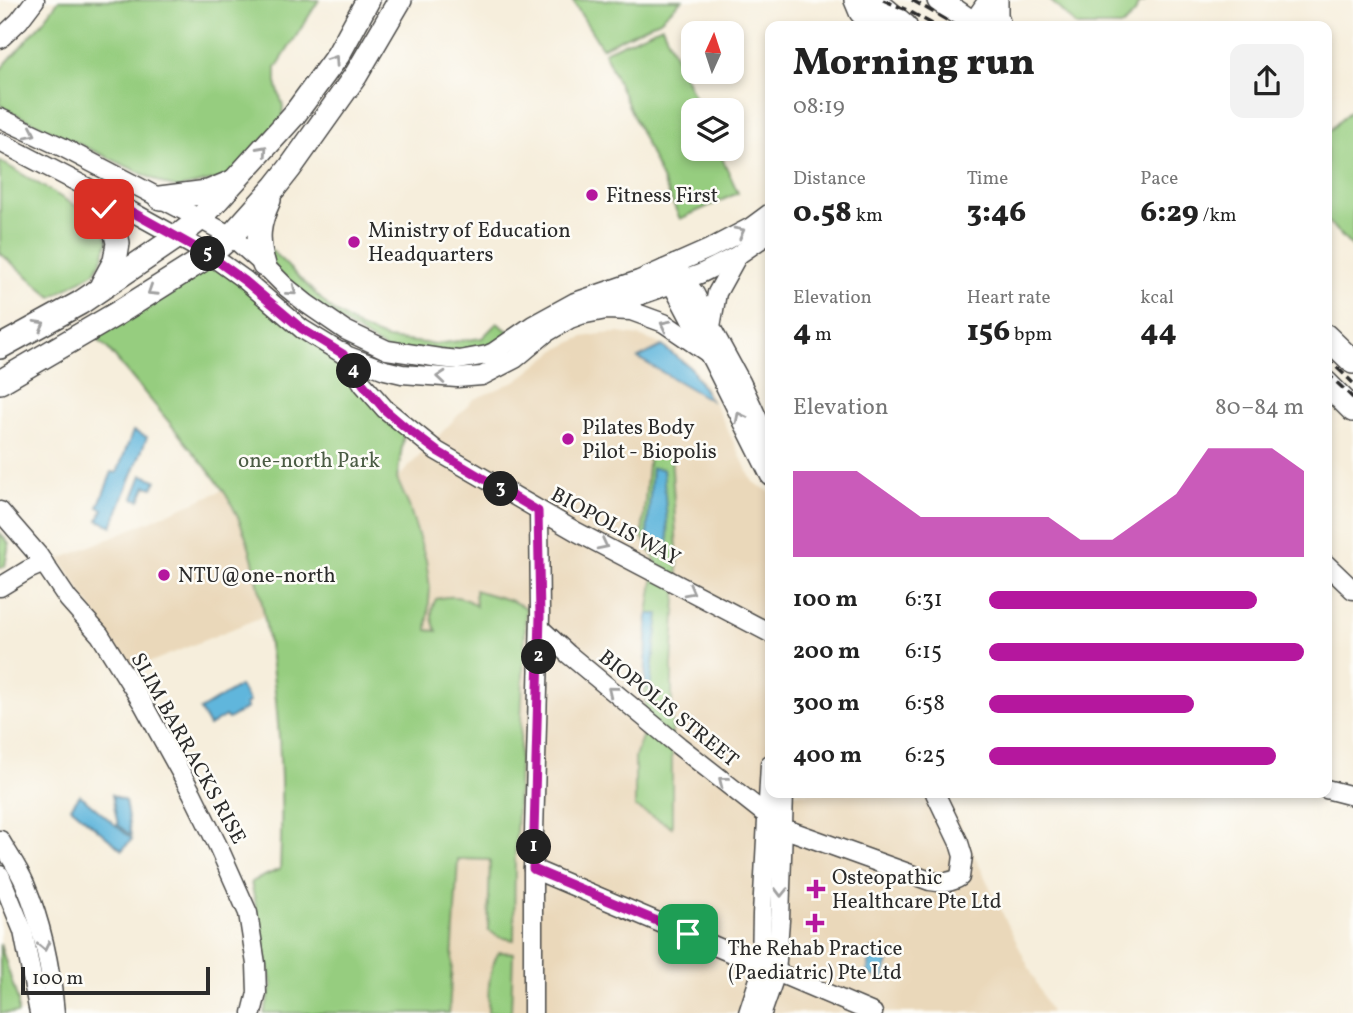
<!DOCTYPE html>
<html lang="en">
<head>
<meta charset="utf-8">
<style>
  body { margin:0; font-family:Vollkorn,serif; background:#f2f2f2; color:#222; height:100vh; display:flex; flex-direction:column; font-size:26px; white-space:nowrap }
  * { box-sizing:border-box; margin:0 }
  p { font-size:23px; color:#767676 }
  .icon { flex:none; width:38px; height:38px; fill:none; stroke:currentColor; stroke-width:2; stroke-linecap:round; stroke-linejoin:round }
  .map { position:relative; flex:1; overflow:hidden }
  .sheet { position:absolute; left:765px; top:21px; width:567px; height:777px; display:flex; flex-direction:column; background:#fff; border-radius:14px; box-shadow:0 4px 10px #0003 }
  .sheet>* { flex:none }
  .needle { width:46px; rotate:3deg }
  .buttons { position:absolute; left:681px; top:21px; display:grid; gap:14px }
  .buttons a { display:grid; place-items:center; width:63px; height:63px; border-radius:14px; background:#fff; box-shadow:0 4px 10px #0003; font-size:35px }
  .scale { position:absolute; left:21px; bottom:18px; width:189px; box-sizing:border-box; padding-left:7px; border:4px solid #2b2b2b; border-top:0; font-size:19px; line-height:24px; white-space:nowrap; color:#2b2b2b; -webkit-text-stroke:5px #fdfcf7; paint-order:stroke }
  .pin { position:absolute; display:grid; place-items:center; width:60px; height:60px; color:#fff; margin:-30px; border-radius:14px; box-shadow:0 4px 10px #0006 }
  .km { position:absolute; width:35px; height:35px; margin:-18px; border-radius:50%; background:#222; color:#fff; font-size:19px; line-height:35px; text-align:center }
  .round { display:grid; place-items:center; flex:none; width:74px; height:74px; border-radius:14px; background:#f2f2f2 }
  .overview { display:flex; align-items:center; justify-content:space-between; height:119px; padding:0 28px }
  h1 { font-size:38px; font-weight:800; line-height:52px }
  .figures { display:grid; grid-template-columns:repeat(3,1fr); gap:10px; height:119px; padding:7px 28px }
  .figures div { display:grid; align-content:center }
  .figures b { font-size:30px; font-weight:800 }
  .figures small { font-size:19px; font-weight:400 }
  .figures p { font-size:19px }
  .chart { height:196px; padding:14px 28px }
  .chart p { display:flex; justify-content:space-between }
  .chart svg { width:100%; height:126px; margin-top:7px; fill:#b5179e; opacity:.7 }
  ul { padding:0 28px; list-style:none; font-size:23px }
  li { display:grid; grid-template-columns:112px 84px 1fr; align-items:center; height:52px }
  li i { height:18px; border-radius:9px; background:#b5179e }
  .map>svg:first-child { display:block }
</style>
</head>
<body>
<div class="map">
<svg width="1353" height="1013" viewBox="0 0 1353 1013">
  <rect width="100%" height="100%" fill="#fdfcf7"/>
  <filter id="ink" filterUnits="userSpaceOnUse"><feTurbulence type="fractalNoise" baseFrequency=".0143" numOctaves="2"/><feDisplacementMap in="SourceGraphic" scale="14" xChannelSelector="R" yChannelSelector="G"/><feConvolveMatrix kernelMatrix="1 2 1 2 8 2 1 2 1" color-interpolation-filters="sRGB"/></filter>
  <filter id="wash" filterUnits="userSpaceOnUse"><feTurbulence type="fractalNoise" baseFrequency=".00686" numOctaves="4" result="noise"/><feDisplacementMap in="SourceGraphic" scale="28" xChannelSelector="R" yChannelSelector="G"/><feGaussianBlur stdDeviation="1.57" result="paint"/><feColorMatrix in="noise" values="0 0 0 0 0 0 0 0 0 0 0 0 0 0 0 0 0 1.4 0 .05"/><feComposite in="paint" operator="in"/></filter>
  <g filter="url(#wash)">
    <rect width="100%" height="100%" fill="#f6eedc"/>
    <g fill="#ead8ba">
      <polygon points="619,333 639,336 663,345 677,354 693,368 708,390 753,482 770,492 770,793 944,793 1051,1013 395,1013 417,784 430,588 426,560 419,533 409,506 397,479 474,399 498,389 519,379 556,350 583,337 601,334"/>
      <polygon points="223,490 241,525 251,555 261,592 264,616 131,670 60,559"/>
    </g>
    <g fill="#96cd7f" stroke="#607c55" stroke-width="2">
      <polygon points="59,0 319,0 276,68 276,83 283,106 282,118 233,176 178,188 166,185 7,110 0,105 0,70 41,24"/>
      <polygon points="572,0 682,0 660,20 602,48"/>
      <polygon points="1050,0 1142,0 1144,2 1138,4 1135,13 1123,26 1077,26"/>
      <polygon points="662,26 700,110 693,110 693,149 718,149 738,193 680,219 604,52"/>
      <polygon points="1353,108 1353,248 1327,221 1326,134"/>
      <polygon points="0,161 101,221 108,241 103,257 95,272 52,297 0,253"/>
      <polygon points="258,237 331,309 360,328 387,339 435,344 482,338 497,323 525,343 509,353 387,350 286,287"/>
      <path d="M 210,255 L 343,354 L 405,427 L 397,479 L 409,506 L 426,560 L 430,588 L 427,630 L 437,631 C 431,621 430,610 436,599 C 450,595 464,595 476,606 L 475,590 L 512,601 L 526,608 L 515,857 L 514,940 L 499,937 L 488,930 L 490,860 L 458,859 L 449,1013 L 264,1013 L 272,986 L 251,882 L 280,869 C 284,784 280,704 265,620 C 257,575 249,529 223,490 C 214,475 201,462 190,448 C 164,415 136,383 109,350 L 92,334 Z"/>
      <polygon points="649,453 671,454 678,566 672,665 672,827 635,807 635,757 644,731 648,614 656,562 642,536"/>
      <polygon points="0,533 9,544 5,566 0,568"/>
      <polygon points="0,944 18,1001 18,1013 0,1013"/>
      <path d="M 499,952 L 513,953 L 511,1013 L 488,1013 C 488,994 488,968 499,952 Z"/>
    </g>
    <g fill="#60b6dc" stroke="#467084" stroke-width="2">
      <polygon points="662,346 691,368 710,400 638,358"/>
      <polygon points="133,431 147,437 112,526 98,520 103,509 98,507 112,472 117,473"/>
      <polygon points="652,468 663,469 669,549 647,536"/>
      <polygon points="142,475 156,480 153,488 146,486 140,500 133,498"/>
      <polygon points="648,614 659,614 650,688 645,686"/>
      <polygon points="240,686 249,702 245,705 247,708 228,719 225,716 209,726 200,710"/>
      <polygon points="80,795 132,839 122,850 71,807"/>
      <polygon points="112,795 125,801 131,836 118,825"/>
      <polygon points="872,949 889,957 884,981 867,973"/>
    </g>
  </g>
  <g filter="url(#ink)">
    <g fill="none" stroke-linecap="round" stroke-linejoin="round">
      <defs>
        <g id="minor">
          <polyline points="972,23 988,0"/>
          <polyline points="0,39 19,21 35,0"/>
          <polyline points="0,118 62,147 200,219 231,236 264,265 286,287 307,304 345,330 387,350 440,358 459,360 487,355 494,352 533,325 575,302 639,280 709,249 751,227 770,213"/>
          <polyline points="0,142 98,193 210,255 245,280 302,329 343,354 385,370 402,374 457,378 482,376 515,359 546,333 570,319 581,315 606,310 631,311 664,323 708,353"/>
          <polyline points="675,264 685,280 695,294 711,327 741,382 770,445"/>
          <polyline points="664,269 713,362 770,476"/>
          <polyline points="610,306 700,274 738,255 770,233"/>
          <polyline points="711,327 717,293 738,255"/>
          <polyline points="343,352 363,384 385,409 437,451 577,532 770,633"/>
          <polyline points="0,511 39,556 68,599 100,635 143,704 192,793 218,846 248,913 256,964 257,993 252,1013"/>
          <polyline points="1326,564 1353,590"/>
          <polyline points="0,587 28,570 44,563"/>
          <path d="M 540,628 L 568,654 L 679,746 L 783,828 L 930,881 C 942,883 951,883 960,877 L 963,856 L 959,843 L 935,793"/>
          <polyline points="1326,789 1353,796"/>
          <path d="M 0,840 C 8,854 19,869 25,884 C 42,924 51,969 55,1013"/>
          <polyline points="533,869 873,1013"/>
          <polyline points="0,875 23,931 39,1013"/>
          <polyline points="533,1013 533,869 540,616 539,511"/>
          <polyline points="748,1013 760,976 761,966 762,914 770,764"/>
          <polyline points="762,1013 776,973 780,920 784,793"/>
        </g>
        <g id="major">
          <polyline points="856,0 861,12 874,26"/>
          <polyline points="874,0 905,26"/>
          <polyline points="939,0 977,26"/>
          <polyline points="996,0 996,15 999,26"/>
          <polyline points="98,193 104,209 114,225 118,243 115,261 102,285"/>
          <polyline points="160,198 208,192 232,182"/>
          <path d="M 264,265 C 256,239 258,224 269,200"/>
          <polyline points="1326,336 1353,362"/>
          <polyline points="0,347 80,303 177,237 200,219 294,115 338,55 368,0"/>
          <polyline points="0,382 118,313 210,255 231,236 275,187 290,168 356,75 400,0"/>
          <polyline points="1326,383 1353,410"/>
        </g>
      </defs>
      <use href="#minor" stroke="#494846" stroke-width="21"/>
      <use href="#major" stroke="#494846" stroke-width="26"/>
      <use href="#minor" stroke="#fff" stroke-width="18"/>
      <use href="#major" stroke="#fff" stroke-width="23"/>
      <g stroke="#2b2b2b" stroke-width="3.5" stroke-dasharray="10 5" stroke-linecap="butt">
        <polyline points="883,0 907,10 936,26"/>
        <polyline points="912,0 957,26"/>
        <polyline points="1326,357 1353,383"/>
        <polyline points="1326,372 1353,398"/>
      </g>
    </g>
    <defs><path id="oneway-chevron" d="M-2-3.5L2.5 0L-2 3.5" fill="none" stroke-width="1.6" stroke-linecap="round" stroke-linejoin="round" transform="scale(1.75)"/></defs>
    <g stroke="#a0a0a0">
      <use href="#oneway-chevron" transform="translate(334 60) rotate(-56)"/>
      <use href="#oneway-chevron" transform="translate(31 133) rotate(25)"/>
      <use href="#oneway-chevron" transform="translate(263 150) rotate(-48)"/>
      <use href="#oneway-chevron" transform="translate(740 232) rotate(-28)"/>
      <use href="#oneway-chevron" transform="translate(152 291) rotate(147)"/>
      <use href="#oneway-chevron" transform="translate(292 291) rotate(40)"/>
      <use href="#oneway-chevron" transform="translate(40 325) rotate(-29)"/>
      <use href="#oneway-chevron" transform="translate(665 325) rotate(-153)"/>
      <use href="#oneway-chevron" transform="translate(441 377) rotate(-175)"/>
      <use href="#oneway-chevron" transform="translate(740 417) rotate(-117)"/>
      <use href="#oneway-chevron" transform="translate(603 545) rotate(27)"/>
      <use href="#oneway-chevron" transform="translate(690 591) rotate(28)"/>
      <use href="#oneway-chevron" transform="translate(612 691) rotate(-141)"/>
      <use href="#oneway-chevron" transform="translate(723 781) rotate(-142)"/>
      <use href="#oneway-chevron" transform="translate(781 892) rotate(91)"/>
      <use href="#oneway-chevron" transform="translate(44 946) rotate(78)"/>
    </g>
  </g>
  <g fill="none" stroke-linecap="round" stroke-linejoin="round" filter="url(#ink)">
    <defs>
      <polyline id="route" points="104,209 98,193 209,255 245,281 302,329 343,354 363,384 385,410 405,427 437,451 538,511 540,616 533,869 688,934"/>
    </defs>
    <use href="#route" stroke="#fff" stroke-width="14"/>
    <use href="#route" stroke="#b5179e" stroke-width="9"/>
  </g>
  <g fill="#b5179e" stroke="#fdfcf7" stroke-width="2.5">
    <circle cx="592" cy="195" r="7"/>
    <circle cx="354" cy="242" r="7"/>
    <circle cx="568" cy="439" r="7"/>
    <circle cx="164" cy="575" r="7"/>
    <path d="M812.5 878.5h7v7h7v7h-7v7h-7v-7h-7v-7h7z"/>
    <path d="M811.5 912.5h7v7h7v7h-7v7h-7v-7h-7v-7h7z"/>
  </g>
  <g text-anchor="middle" stroke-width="5" stroke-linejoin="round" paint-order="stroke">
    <g font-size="21" fill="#2b2b2b" stroke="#fdfcf7" text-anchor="start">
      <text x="606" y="202">Fitness First</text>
      <text x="368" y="237">Ministry of Education<tspan x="368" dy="24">Headquarters</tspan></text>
      <text x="582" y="434">Pilates Body<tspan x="582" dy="24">Pilot - Biopolis</tspan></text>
      <text x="178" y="582">NTU@one-north</text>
      <text x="832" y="884">Osteopathic<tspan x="832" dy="24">Healthcare Pte Ltd</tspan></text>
      <text x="815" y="955" text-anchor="middle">The Rehab Practice<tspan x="815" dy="24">(Paediatric) Pte Ltd</tspan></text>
    </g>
    <g font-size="21" fill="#4b5c44" stroke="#fdfcf7">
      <text x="309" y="467">one-north Park</text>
    </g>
    <g font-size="21" fill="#2b2b2b" stroke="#fdfcf7">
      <text transform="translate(616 526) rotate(28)" y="7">BIOPOLIS WAY</text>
      <text transform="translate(669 708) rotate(39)" y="7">BIOPOLIS STREET</text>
      <text transform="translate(189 748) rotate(61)" y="7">SLIM BARRACKS RISE</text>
    </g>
  </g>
</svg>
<div class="buttons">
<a><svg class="needle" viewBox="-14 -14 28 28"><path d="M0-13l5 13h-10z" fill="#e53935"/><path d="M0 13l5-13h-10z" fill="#767676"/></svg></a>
<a><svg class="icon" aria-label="layers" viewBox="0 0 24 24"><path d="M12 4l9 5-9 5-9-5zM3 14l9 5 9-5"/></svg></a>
</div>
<div class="scale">100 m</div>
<div class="pin" style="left:688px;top:934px;background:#1e9e55"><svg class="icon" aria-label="arrive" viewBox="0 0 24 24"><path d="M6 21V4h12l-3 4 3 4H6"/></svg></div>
<div class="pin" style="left:104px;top:209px;background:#d93025"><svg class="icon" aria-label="check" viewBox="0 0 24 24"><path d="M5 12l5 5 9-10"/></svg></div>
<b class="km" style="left:534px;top:847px">1</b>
<b class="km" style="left:539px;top:657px">2</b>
<b class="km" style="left:501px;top:489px">3</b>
<b class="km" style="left:354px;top:371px">4</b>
<b class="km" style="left:208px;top:254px">5</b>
<section class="sheet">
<div class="overview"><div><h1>Morning run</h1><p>08:19</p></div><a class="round"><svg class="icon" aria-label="share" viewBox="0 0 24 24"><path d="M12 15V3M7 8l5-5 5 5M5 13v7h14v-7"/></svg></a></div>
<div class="figures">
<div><p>Distance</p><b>0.58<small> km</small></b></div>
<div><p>Time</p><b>3:46</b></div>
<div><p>Pace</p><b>6:29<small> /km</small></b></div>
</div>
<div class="figures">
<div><p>Elevation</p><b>4<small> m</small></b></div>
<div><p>Heart rate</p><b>156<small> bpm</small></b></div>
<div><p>kcal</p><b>44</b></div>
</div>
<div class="chart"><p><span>Elevation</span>80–84 m</p>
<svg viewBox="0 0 160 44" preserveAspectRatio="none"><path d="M0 44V14L10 14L20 14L30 22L40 30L50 30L60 30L70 30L80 30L90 38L100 38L110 30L120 22L130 6L140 6L150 6L160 14V44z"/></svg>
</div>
<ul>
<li><b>100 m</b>6:31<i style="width:85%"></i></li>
<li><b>200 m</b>6:15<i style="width:100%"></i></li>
<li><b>300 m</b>6:58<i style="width:65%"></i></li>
<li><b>400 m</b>6:25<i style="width:91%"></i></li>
</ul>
</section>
</div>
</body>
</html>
